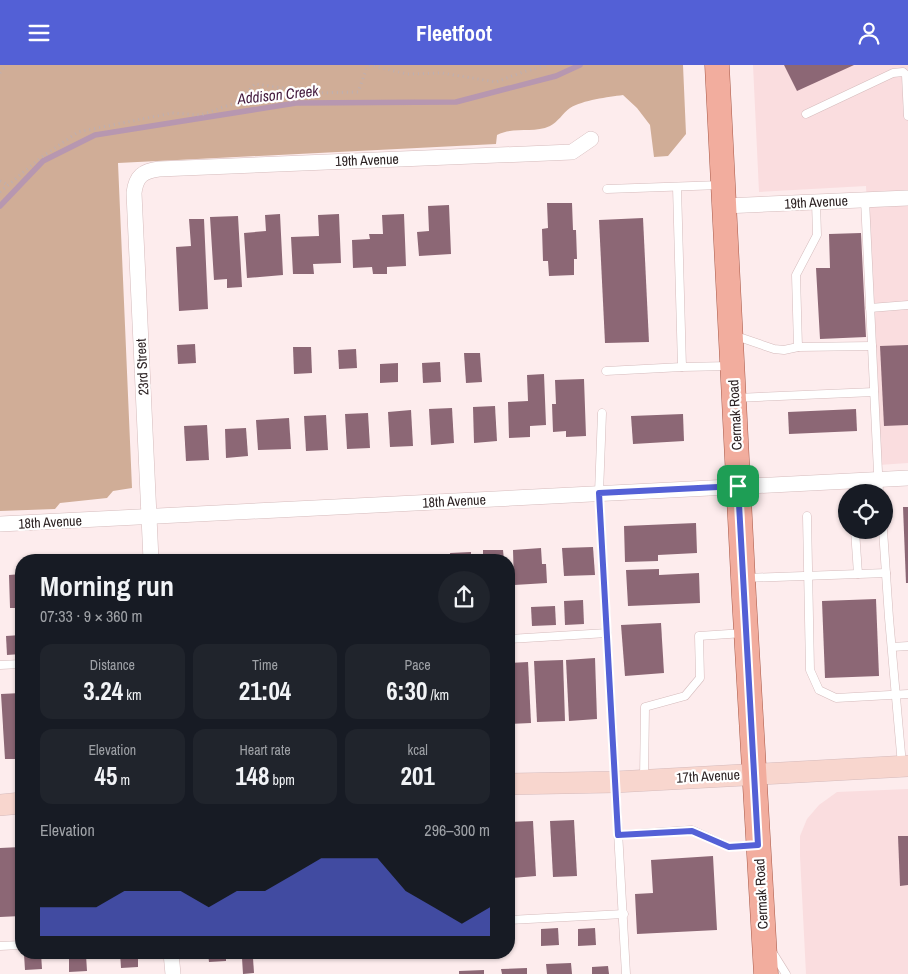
<!DOCTYPE html>
<html lang="en">
<head>
<meta charset="utf-8">
<style>
  body { margin:0; font-family:"Archivo Narrow",sans-serif; background:#20242c; color:#f1f3f6; height:100vh; display:flex; flex-direction:column; font-size:19px; white-space:nowrap }
  * { box-sizing:border-box; margin:0 }
  p { font-size:16px; color:#9ea1a6 }
  .icon { flex:none; width:28px; height:28px; fill:none; stroke:currentColor; stroke-width:2; stroke-linecap:round; stroke-linejoin:round }
  .map { position:relative; flex:1; overflow:hidden }
  .side { position:absolute; left:15px; top:489px; width:500px; height:405px; display:flex; flex-direction:column; background:#171b24; border-radius:20px; box-shadow:0 1px 4px #0004 }
  .side>* { flex:none }
  .controls { position:absolute; left:838px; top:419px; display:grid; gap:10px }
  .controls a { display:grid; place-items:center; width:55px; height:55px; border-radius:50%; background:#171b24; box-shadow:0 1px 4px #0004; font-size:25px }
  .pin { position:absolute; display:grid; place-items:center; width:42px; height:42px; color:#fff; margin:-21px; border-radius:10px; box-shadow:0 2px 8px #0006 }
  .round { display:grid; place-items:center; flex:none; width:52px; height:52px; border-radius:26px; background:#20242c }
  .headline { display:flex; align-items:center; justify-content:space-between; height:85px; padding:0 25px }
  h1 { font-size:28px; font-weight:700; line-height:38px }
  .stats { display:grid; grid-template-columns:repeat(3,1fr); gap:8px; height:85px; padding:5px 25px }
  .stats div { display:grid; align-content:center; border-radius:12px; background:#20242c; text-align:center }
  .stats b { font-size:25px; font-weight:700 }
  .stats small { font-size:14px; font-weight:400 }
  .stats p { font-size:14px }
  .chart { height:140px; padding:10px 25px }
  .chart p { display:flex; justify-content:space-between }
  .chart svg { width:100%; height:90px; margin-top:5px; fill:#5360d6; opacity:.7 }
  header { display:flex; justify-content:space-between; align-items:center; height:65px; padding:0 25px; background:#5360d6; color:#fff; font-size:22px; font-weight:700 }
  .map>svg:first-child { display:block }
</style>
</head>
<body>
<header><svg class="icon" aria-label="menu" viewBox="0 0 24 24"><path d="M4 6h16M4 12h16M4 18h16"/></svg>Fleetfoot<svg class="icon" aria-label="person" viewBox="0 0 24 24"><circle cx="12" cy="8" r="4"/><path d="M4 21q1-7 8-7t8 7"/></svg></header>
<div class="map">
<svg width="908" height="909" viewBox="0 0 908 909">
  <rect width="100%" height="100%" fill="#fdeced"/>
  <g fill="#fadddf">
    <polygon points="753,0 908,0 908,398 879,400 866,121 759,127"/>
    <polygon points="908,724 908,909 806,909 800,791 800,771 807,754 819,740 837,727"/>
  </g>
  <path fill="#d0ad97" d="M 0,0 L 683,0 L 686,69 L 668,91 L 654,92 L 650,60 L 637,43 L 623,30 C 608,32 583,35 570,43 C 563,48 558,57 550,61 C 533,69 514,61 497,70 L 496,79 L 118,98 L 132,423 L 113,426 L 107,433 L 60,438 L 55,444 L 0,446 Z"/>
  <g fill="none" stroke-linecap="round" stroke-linejoin="round">
    <polyline stroke="#b797b0" stroke-width="5.5" points="0,141 43,96 95,70 296,38 456,37 556,11 580,0"/>
  </g>
  <g fill="#8c6775">
    <polygon points="784,0 854,0 797,26"/>
    <polygon points="547,138 572,138 573,165 576,165 577,194 574,194 574,210 549,211 548,196 543,196 542,164 548,163"/>
    <polygon points="449,140 451,189 419,191 417,167 429,166 428,141"/>
    <polygon points="280,149 283,210 247,213 244,168 266,166 265,150"/>
    <polygon points="339,149 341,198 313,199 314,209 293,209 291,172 319,171 318,150"/>
    <polygon points="404,149 406,201 387,202 387,209 373,209 372,202 353,203 352,175 370,174 369,169 383,169 382,150"/>
    <polygon points="238,151 242,222 227,223 227,214 214,215 210,152"/>
    <polygon points="643,153 649,277 605,278 599,155"/>
    <polygon points="189,154 204,154 208,244 179,246 176,182 191,181"/>
    <polygon points="861,168 866,272 820,274 816,203 830,203 829,169"/>
    <polygon points="195,279 196,298 178,299 177,280"/>
    <polygon points="908,280 908,360 884,361 880,281"/>
    <polygon points="293,282 311,282 312,308 294,309"/>
    <polygon points="356,284 357,303 339,304 338,285"/>
    <polygon points="464,288 480,288 482,317 466,318"/>
    <polygon points="440,297 441,317 423,318 422,298"/>
    <polygon points="398,298 398,317 380,318 380,299"/>
    <polygon points="544,309 546,360 530,361 530,372 509,373 508,337 528,336 527,310"/>
    <polygon points="584,314 586,371 566,372 566,366 553,367 552,339 556,339 555,315"/>
    <polygon points="495,341 497,376 474,378 473,342"/>
    <polygon points="452,343 454,378 431,380 429,344"/>
    <polygon points="856,344 857,366 789,369 788,347"/>
    <polygon points="411,345 413,381 390,382 388,347"/>
    <polygon points="368,348 370,383 347,384 345,349"/>
    <polygon points="683,349 684,376 633,379 631,351"/>
    <polygon points="326,350 328,385 306,386 304,351"/>
    <polygon points="289,353 291,384 258,385 256,355"/>
    <polygon points="207,360 209,395 186,396 184,361"/>
    <polygon points="246,363 248,391 226,393 225,364"/>
    <polygon points="903,442 908,442 908,518 906,518"/>
    <polygon points="696,458 697,488 658,490 658,496 625,497 624,461"/>
    <polygon points="593,482 595,510 564,511 562,483"/>
    <polygon points="541,483 542,499 546,499 547,518 514,520 513,485"/>
    <polygon points="483,485 503,485 504,495 483,495"/>
    <polygon points="471,487 471,495 451,495 450,488"/>
    <polygon points="436,489 436,495 415,495 415,490"/>
    <polygon points="401,490 402,495 381,495 381,491"/>
    <polygon points="370,492 370,495 347,495 347,493"/>
    <polygon points="659,504 659,510 699,508 700,538 628,541 626,505"/>
    <polygon points="21,509 21,543 10,543 9,510"/>
    <polygon points="876,534 879,611 825,613 822,536"/>
    <polygon points="583,535 584,559 565,560 564,536"/>
    <polygon points="555,541 556,560 532,561 531,542"/>
    <polygon points="509,543 515,543 515,562 509,563"/>
    <polygon points="661,558 664,608 625,611 621,560"/>
    <polygon points="21,570 21,589 7,590 6,571"/>
    <polygon points="595,593 597,654 569,656 566,595"/>
    <polygon points="563,595 565,656 537,657 534,596"/>
    <polygon points="528,597 531,658 509,659 509,598"/>
    <polygon points="21,628 21,694 5,694 1,629"/>
    <polygon points="574,755 577,811 553,812 550,756"/>
    <polygon points="533,756 536,811 512,813 509,757"/>
    <polygon points="898,771 908,771 908,820 900,821"/>
    <polygon points="21,782 21,851 0,852 0,783"/>
    <polygon points="713,791 717,865 637,869 635,829 653,828 651,795"/>
    <polygon points="558,863 559,880 541,881 541,864"/>
    <polygon points="595,863 596,880 578,881 578,864"/>
    <polygon points="509,866 513,866 513,882 509,883"/>
    <polygon points="41,888 42,904 25,905 24,889"/>
    <polygon points="120,888 138,888 138,902 121,903"/>
    <polygon points="208,888 226,888 226,896 209,897"/>
    <polygon points="281,888 298,888 298,891 281,892"/>
    <polygon points="313,888 331,888 331,890 314,891"/>
    <polygon points="86,890 87,906 69,907 69,891"/>
    <polygon points="242,893 253,893 254,908 243,909"/>
    <polygon points="571,898 572,909 547,909 546,899"/>
    <polygon points="608,901 609,909 592,909 592,902"/>
    <polygon points="527,903 527,909 502,909 501,904"/>
    <polygon points="484,905 484,909 459,909 459,906"/>
  </g>
  <g fill="none" stroke-linecap="round" stroke-linejoin="round">
    <defs>
      <g id="lane">
        <polyline points="806,49 893,8 903,7 906,10 908,51"/>
        <polyline points="677,122 682,302 730,301"/>
        <polyline points="607,124 721,120"/>
        <polyline points="865,135 879,428"/>
        <polyline points="816,137 817,170 796,210 798,282 872,281"/>
        <polyline points="870,243 908,240"/>
        <polyline points="733,270 774,284 784,285 798,282"/>
        <polyline points="606,306 682,302"/>
        <polyline points="736,333 874,327"/>
        <polyline points="602,348 599,428 626,909"/>
        <polyline points="807,451 810,605 819,625 836,633 908,629"/>
        <polyline points="855,465 858,509"/>
        <polyline points="883,465 889,553 902,700"/>
        <polyline points="746,513 886,508"/>
        <polyline points="509,574 607,568"/>
        <polyline points="892,582 908,581"/>
        <polyline points="0,600 21,599"/>
        <polyline points="644,714 645,642 685,631 700,613 699,571 744,568"/>
        <polyline points="618,770 692,765 729,782 755,780"/>
        <polyline points="509,855 624,849"/>
        <polyline points="0,881 21,880"/>
        <polyline points="771,885 786,909"/>
      </g>
      <g id="street">
        <polyline points="724,141 908,133"/>
        <polyline points="0,459 908,413"/>
        <path d="M 151,495 L 134,128 C 136,111 143,106 159,104 L 572,87 L 591,74"/>
        <polyline points="171,888 173,909"/>
      </g>
      <g id="secondary">
        <polyline points="509,719 615,717 908,701"/>
        <polyline points="0,740 21,738"/>
      </g>
      <polyline id="primary" points="717,0 744,532 766,909"/>
    </defs>
    <use href="#lane" stroke="#d5bbbc" stroke-width="9"/>
    <use href="#street" stroke="#d5bbbc" stroke-width="16"/>
    <use href="#secondary" stroke="#d5bbbc" stroke-width="22"/>
    <use href="#primary" stroke="#a75949" stroke-width="25"/>
    <g stroke="#beafb0" stroke-width="3" stroke-dasharray="1 4" stroke-linecap="butt">
      <polyline points="369,0 407,9 442,8 496,17 523,7 548,0"/>
      <polyline points="0,8 5,0"/>
      <polyline points="0,116 8,120"/>
      <polyline points="0,127 39,94 78,67 172,48 201,50 238,37 255,19 316,28 358,27 368,0"/>
    </g>
    <use href="#lane" stroke="#fff" stroke-width="8"/>
    <use href="#street" stroke="#fff" stroke-width="15"/>
    <use href="#secondary" stroke="#f8d6ce" stroke-width="21"/>
    <use href="#primary" stroke="#f2ad9e" stroke-width="24"/>
  </g>
  <g fill="none" stroke-linecap="round" stroke-linejoin="round">
    <defs>
      <polygon id="route" points="738,421 758,780 729,782 692,766 618,770 599,428"/>
    </defs>
    <use href="#route" stroke="#fff" stroke-width="10"/>
    <use href="#route" stroke="#5360d6" stroke-width="6"/>
  </g>
  <g text-anchor="middle" stroke-width="4.5" stroke-linejoin="round" paint-order="stroke">
    <g font-size="14" fill="#2d2324" stroke="#fff">
      <text transform="translate(367 95) rotate(-2)" y="5">19th Avenue</text>
      <text transform="translate(816 137) rotate(-3)" y="5">19th Avenue</text>
      <text transform="translate(142 302) rotate(-93)" y="5">23rd Street</text>
      <text transform="translate(735 350) rotate(-93)" y="5">Cermak Road</text>
      <text transform="translate(454 436) rotate(-3)" y="5">18th Avenue</text>
      <text transform="translate(50 457) rotate(-3)" y="5">18th Avenue</text>
      <text transform="translate(708 711) rotate(-3)" y="5">17th Avenue</text>
      <text transform="translate(761 829) rotate(-93)" y="5">Cermak Road</text>
    </g>
    <g font-size="15" font-style="italic" fill="#43193c" stroke="#fff">
      <text transform="translate(278 30) rotate(-6)" y="5">Addison Creek</text>
    </g>
  </g>
</svg>
<div class="controls">
<a><svg class="icon" aria-label="locate" viewBox="0 0 24 24"><circle cx="12" cy="12" r="6"/><path d="M12 2v4M12 18v4M2 12h4M18 12h4"/></svg></a>
</div>
<div class="pin" style="left:738px;top:421px;background:#1e9e55"><svg class="icon" aria-label="arrive" viewBox="0 0 24 24"><path d="M6 21V4h12l-3 4 3 4H6"/></svg></div>
<section class="side">
<div class="headline"><div><h1>Morning run</h1><p>07:33 · 9 × 360 m</p></div><a class="round"><svg class="icon" aria-label="share" viewBox="0 0 24 24"><path d="M12 15V3M7 8l5-5 5 5M5 13v7h14v-7"/></svg></a></div>
<div class="stats">
<div><p>Distance</p><b>3.24<small> km</small></b></div>
<div><p>Time</p><b>21:04</b></div>
<div><p>Pace</p><b>6:30<small> /km</small></b></div>
</div>
<div class="stats">
<div><p>Elevation</p><b>45<small> m</small></b></div>
<div><p>Heart rate</p><b>148<small> bpm</small></b></div>
<div><p>kcal</p><b>201</b></div>
</div>
<div class="chart"><p><span>Elevation</span>296–300 m</p>
<svg viewBox="0 0 160 44" preserveAspectRatio="none"><path d="M0 44V30L10 30L20 30L30 22L40 22L50 22L60 30L70 22L80 22L90 14L100 6L110 6L120 6L130 22L140 30L150 38L160 30V44z"/></svg>
</div>
</section>
</div>
</body>
</html>
